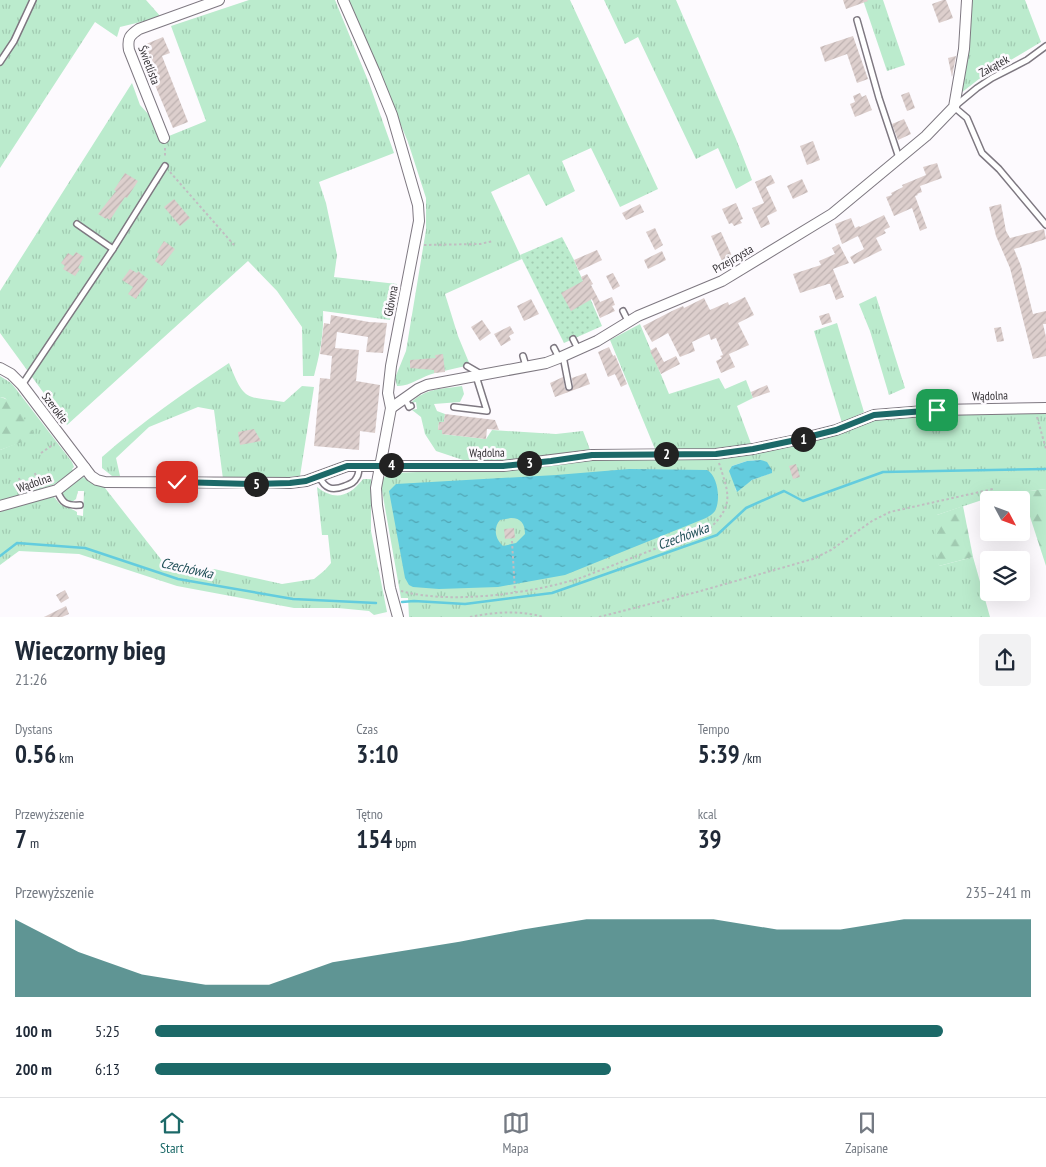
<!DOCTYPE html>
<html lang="pl">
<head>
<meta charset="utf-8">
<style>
  body { margin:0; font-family:"PT Sans Narrow",sans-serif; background:#f2f2f3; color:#1f2937; height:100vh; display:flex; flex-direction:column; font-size:19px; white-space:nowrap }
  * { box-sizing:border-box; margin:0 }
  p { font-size:16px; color:#747a83 }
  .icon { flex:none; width:28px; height:28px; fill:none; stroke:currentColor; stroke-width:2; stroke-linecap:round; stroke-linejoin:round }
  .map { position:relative; height:617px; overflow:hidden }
  .panel { display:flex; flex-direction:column; background:#fff; flex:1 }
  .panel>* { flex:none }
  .needle { width:32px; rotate:131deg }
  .buttons { position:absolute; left:980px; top:491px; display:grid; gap:10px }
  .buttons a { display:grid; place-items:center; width:50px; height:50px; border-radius:5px; background:#fff; box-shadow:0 5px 20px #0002; font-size:25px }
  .pin { position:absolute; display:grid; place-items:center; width:42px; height:42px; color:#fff; margin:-21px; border-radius:10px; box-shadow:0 2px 8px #0006 }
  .km { position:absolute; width:25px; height:25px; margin:-12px; border-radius:50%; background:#222; color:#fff; font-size:14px; line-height:25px; text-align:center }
  .round { display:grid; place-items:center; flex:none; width:52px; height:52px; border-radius:5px; background:#f2f2f3 }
  .overview { display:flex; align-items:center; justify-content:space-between; height:85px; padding:0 15px }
  h1 { font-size:28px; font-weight:700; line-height:38px }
  .figures { display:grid; grid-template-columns:repeat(3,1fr); gap:8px; height:85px; padding:5px 15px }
  .figures div { display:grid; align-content:center }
  .figures b { font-size:25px; font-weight:700 }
  .figures small { font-size:14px; font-weight:400 }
  .figures p { font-size:14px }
  .chart { height:140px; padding:10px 15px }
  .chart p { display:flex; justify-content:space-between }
  .chart svg { width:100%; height:90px; margin-top:5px; fill:#1c6968; opacity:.7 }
  ul { padding:0 15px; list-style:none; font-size:16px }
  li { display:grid; grid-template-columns:80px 60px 1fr; align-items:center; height:38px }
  li i { height:12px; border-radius:6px; background:#1c6968 }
  .menu { display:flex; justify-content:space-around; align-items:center; height:70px; border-top:1px solid #e0e1e3; background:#fff; font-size:14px; color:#747a83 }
  .menu a { display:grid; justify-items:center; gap:2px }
  .menu .current { color:#1c6968 }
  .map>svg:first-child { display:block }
</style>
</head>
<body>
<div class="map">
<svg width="1046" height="617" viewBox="0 0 1046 617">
  <defs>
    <pattern id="grass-tufts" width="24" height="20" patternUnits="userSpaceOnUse" patternTransform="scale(1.25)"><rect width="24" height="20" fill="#bbebcd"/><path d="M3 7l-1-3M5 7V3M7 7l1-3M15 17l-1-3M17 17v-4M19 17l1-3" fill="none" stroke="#a1cab1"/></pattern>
    <pattern id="forest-firs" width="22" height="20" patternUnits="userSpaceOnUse" patternTransform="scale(1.25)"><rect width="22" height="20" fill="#bbebcd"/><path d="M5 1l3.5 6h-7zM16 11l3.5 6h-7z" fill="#a1cab1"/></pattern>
    <pattern id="garden-dots" width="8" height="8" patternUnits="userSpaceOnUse" patternTransform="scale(1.25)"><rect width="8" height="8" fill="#bbebcd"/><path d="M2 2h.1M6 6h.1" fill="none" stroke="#a1cab1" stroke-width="1.8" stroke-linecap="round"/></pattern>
    <pattern id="water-ripples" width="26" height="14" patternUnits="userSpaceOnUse" patternTransform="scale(1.25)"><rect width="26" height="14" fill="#63ccde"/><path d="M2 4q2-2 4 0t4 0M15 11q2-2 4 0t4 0" fill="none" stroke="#52a6b5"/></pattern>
    <pattern id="building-hatch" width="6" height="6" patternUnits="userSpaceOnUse" patternTransform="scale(1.25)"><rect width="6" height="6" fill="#ddcfcd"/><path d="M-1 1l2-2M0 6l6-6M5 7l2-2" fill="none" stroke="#beb2b1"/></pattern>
  </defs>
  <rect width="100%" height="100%" fill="#fdfafe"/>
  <g fill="url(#grass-tufts)" fill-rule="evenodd">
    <polygon points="0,0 146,0 161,17 120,27 117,37 95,22 0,168"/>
    <path d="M 249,0 L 335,0 L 369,83 L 394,153 L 319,182 L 326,203 L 337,255 L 334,277 L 397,284 L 390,320 L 323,311 C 324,333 320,354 314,376 L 303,376 L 302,327 L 277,291 L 248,261 L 67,425 L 0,333 L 0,291 L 132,83 L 140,105 L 149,115 L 164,138 L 206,121 L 171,26 Z"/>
    <path d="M 348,0 L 570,0 L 658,189 L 620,207 L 591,148 L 562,161 L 575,191 L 546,206 L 529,174 L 491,192 L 522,259 L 445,294 L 458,336 L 470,365 C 458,368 447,370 435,373 C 422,376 409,387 397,386 L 395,378 L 406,351 L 426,230 L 426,198 L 408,142 Z"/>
    <polygon points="604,0 676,0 736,139 752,180 736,189 718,148 696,159 638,37 625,44"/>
    <polygon points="863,0 883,0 905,65 887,71"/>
    <polygon points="971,0 1025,0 1041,42 979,79 961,93"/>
    <polygon points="876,296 905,388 889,395 870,331 859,304"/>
    <polygon points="837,323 864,412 842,423 814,331"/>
    <polygon points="640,324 669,394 719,378 725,389 746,380 753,398 737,406 753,449 657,454 610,340"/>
    <path d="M 229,363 C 245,402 244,396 284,402 L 302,386 L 314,387 L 300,476 L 267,479 L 223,479 L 214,410 L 198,407 L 149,427 L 116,458 L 120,476 L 112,476 L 102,468 L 102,457 C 142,422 185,392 229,363 Z"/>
    <polygon points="0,376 11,383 16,389 72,462 74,467 72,469 74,471 53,485 0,501 0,450 35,436 5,398 0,397"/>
    <path d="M 462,386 L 464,394 L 460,402 L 434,404 L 437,411 L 445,414 L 444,422 L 439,422 L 438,430 L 442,430 L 442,434 L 486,439 L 492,430 L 556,434 L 583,431 L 592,455 L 481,466 L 436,451 L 425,434 L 421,417 L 412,410 L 417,409 L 416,402 L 411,403 C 425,388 443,389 462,386 Z"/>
    <path d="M 1046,408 L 1046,489 L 997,495 L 937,515 L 939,566 L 973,557 L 990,617 L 409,617 L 408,598 L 401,598 L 381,485 C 381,479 386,475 392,473 L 545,467 L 599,459 L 723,458 L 781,448 L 879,417 ZM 761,460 L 771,473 L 752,480 L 736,491 L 732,466 L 747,461 Z"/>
    <path d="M 81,476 L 105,488 L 167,567 L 184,573 L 214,569 L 282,584 L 314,579 L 325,570 L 331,563 L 328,535 L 322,535 L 317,487 C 335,501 349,497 363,479 L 371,479 L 371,531 L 387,612 L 374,615 L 369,611 L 338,608 L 294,608 L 177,586 L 79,554 L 19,551 L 0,565 L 0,512 L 50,495 C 56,497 56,500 60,504 C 65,508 72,508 77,512 L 77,515 L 83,516 L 84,491 L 78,491 L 76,499 L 72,502 L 65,500 L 62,492 Z"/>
  </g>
  <g fill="url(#forest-firs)">
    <path d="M 0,397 C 14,399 28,425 36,437 L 0,450 Z"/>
    <polygon points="1046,489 1046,566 1022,492"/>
    <polygon points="963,506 973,557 939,566 934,549 937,515"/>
  </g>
  <polygon fill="url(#garden-dots)" points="562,237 574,260 602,326 564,343 520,255"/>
  <g fill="url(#water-ripples)" fill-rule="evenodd">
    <polygon points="761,460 767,462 772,470 772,473 752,480 737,492 729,471 732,466 747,461"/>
    <path d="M 629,469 L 707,470 C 718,476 721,500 715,511 C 713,514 709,516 706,518 L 565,575 L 498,587 L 439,589 L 413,587 L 409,585 L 405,578 L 389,491 L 396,484 L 556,475 ZM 511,518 C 521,518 525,524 525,534 L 516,543 L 503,546 C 495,539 493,528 500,520 Z"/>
  </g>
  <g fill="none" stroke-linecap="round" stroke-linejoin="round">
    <g stroke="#63ccde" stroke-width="2.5">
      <polyline points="0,556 17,543 85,548 178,579 293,599 376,603"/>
      <polyline points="402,602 414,601 465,604 552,593 717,535 746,508 784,491 803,501 883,472 1046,469"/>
    </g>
  </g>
  <g fill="url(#building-hatch)">
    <polygon points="843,0 867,0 868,1 846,9"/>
    <polygon points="943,0 946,0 953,18 939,23 932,4"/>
    <polygon points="853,36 868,79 857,83 847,54 825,62 820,47"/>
    <polygon points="163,37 170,53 162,56 188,122 173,128 139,47"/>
    <polygon points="956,56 952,77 948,58"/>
    <polygon points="909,92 915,108 907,111 901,95"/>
    <polygon points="860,93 862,97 866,95 872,110 855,117 850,104 855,102 853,96"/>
    <polygon points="904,119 911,134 898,140 892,124"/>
    <polygon points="813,141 820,160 807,165 800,146"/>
    <polygon points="937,163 942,178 920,186 922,192 917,194 918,195 915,196 927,228 920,231 912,208 894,216 886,197 892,195 891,193 903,187 902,185 926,175 923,167"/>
    <polygon points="125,173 138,181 127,198 125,197 110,220 107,218 106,219 98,214 116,191 114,190"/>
    <polygon points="771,175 775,183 766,187 777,211 767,216 770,224 761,228 752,208 764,203 755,182"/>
    <polygon points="802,179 808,192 793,199 787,186"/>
    <polygon points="174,199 190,218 180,226 164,207"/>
    <polygon points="736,203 743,219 740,220 742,223 734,226 732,223 729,224 722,209"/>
    <polygon points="640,204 644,212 626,220 622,213"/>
    <polygon points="1001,204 1006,231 1010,238 1044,229 1046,239 1014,249 1021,266 1033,314 1046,311 1046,324 1043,324 1046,337 1046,356 1033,359 1010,268 996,236 989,207"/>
    <polygon points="884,215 890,227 884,230 886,233 876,238 882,250 854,264 850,257 864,249 858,236 842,244 835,224 851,218 855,228 859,226 860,227"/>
    <polygon points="655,228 663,245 655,250 646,232"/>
    <polygon points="721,232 732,256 722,261 711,236"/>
    <polygon points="164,241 175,249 162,266 155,261 159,254 157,252"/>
    <polygon points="839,244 849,263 833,269 844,297 836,300 830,284 828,284 800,293 793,274 821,265 819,261 835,254 832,248"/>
    <polygon points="597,250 602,260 579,271 574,260"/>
    <polygon points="662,251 666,260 648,269 644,260"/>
    <polygon points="76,252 84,257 78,268 80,269 75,276 63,269 65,266 61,263 68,253 73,256"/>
    <polygon points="130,269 137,273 138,271 148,279 136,299 128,294 133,287 122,280"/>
    <polygon points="613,273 620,286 613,290 606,276"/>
    <polygon points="587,274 593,284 591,285 600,302 612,297 615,305 612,306 615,311 600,318 592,299 571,311 561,293 583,281 581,277"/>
    <polygon points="745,297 754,315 738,323 749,345 729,354 735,367 721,373 716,361 722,358 720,356 723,355 716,338 711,340 709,334 692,342 695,351 680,357 668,333 652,342 643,326 672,311 683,306 684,308 704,298 710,310 728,302 729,305"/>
    <polygon points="531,299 539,314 524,321 517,306"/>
    <polygon points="829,313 832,322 822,325 819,316"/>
    <polygon points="331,315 369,322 387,323 383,353 366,352 368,337 337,332 335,348 359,350 356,381 380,385 375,433 360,431 359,450 314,446 320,378 330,379 332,356 320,354 324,323 330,324"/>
    <polygon points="482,320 491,333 480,341 471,327"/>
    <polygon points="510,326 514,333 509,336 511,340 501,346 494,334"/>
    <polygon points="1001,327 1004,341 997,342 994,328"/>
    <polygon points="609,347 613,356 615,355 627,384 621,387 615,374 608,377 598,352"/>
    <polygon points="656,347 664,362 676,356 680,364 661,374 650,351"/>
    <polygon points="443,354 445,372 434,373 434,370 410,368 410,360 436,358 435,355"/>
    <polygon points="586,373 590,384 555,397 550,383 563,377 565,389 570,391 573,388 572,378"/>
    <polygon points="767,385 770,392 753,398 751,392"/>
    <polygon points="445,414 495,420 499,430 487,429 486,439 442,434 442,430 438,430 439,422 444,422"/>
    <polygon points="254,429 261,441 240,445 238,432"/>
    <polygon points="796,464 800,477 793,479 789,466"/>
    <polygon points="514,528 515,538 505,539 504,529"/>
    <polygon points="65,590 69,598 61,603 56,595"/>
    <polygon points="66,606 69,614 62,617 44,617"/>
  </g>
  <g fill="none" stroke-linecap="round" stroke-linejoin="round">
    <defs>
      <g id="lane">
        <polyline points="857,20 879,98 899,158"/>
        <polyline points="1046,46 1027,60 992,78 977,88 954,107 967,118 982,153 999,169 1046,225"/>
        <polyline points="0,62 14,41 33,0"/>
        <polyline points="77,224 113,249"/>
        <polyline points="623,311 628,321"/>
        <polyline points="573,339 578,349"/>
        <polyline points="554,348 559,358"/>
        <polyline points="523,356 526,366"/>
        <polyline points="563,356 569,387"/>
        <polyline points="467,366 479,373"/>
        <polyline points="22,385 113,249 165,166"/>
        <polyline points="405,398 409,407 411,406"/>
        <polyline points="454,407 487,411 476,376"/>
        <path d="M 319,476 C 325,489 332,491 345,486 C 350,484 354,483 357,477 C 359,474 359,469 359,465"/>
        <path d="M 57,490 C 62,503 66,506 80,505"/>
      </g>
      <g id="street">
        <polyline points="343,0 375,73 392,115 418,205 419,221 391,366 388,393 391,408 376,488 377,505 390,588 398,617"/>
        <path d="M 164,138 L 129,50 C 127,38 130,35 139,29 L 219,0"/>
        <polyline points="0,368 11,374 22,385 91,476 97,480 105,482 290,483 306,481 347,466 503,466 592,455 716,454 753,449 796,440 836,430 874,415 937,410 1046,408"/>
        <polyline points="391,408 418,389 427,385 546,363 559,358 597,341 638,316 722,281 832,214 926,136 954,107 964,49 967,0"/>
        <polyline points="0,506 57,490 85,468"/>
      </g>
    </defs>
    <use href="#lane" stroke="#7e7881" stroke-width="8"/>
    <use href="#street" stroke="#7e7881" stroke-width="12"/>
    <g stroke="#c0bdc1" stroke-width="2" stroke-dasharray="2.5 2.5" stroke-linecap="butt">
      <polyline points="165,148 165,158"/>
      <polyline points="170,172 234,245"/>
      <polyline points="424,245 480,244 493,241"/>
      <polyline points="1037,417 1046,449"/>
      <polyline points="41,453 54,444"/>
      <polyline points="35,473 38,485"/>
      <polyline points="19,478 23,490"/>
      <polyline points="512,541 515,592"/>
      <path d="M 401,591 C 451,605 535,593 583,577 L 711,527 C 735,504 728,492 719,463"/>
      <path d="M 470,617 C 494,612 520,610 543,617"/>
      <polyline points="599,617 697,592 813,559 831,550 872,521 890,512 993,489"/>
    </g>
    <use href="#lane" stroke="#fff" stroke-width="5"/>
    <use href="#street" stroke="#fff" stroke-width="10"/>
  </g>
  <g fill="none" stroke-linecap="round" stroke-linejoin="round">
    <defs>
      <polyline id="route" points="177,482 251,484 290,483 306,481 347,466 503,466 551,461 592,455 716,454 753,449 796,440 836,430 874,415 937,410"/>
    </defs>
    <use href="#route" stroke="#fff" stroke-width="10"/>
    <use href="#route" stroke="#1c6968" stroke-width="6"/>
  </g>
  <g text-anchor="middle" stroke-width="5" stroke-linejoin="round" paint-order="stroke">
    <g font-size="12" fill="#333034" stroke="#fdfafe">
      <text transform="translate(149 65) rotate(69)" y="4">Świetlista</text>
      <text transform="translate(994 66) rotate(-29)" y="4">Zakątek</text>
      <text transform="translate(733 259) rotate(-30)" y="4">Przejrzysta</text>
      <text transform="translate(391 301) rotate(-79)" y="4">Główna</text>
      <text transform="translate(990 396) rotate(-2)" y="4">Wądolna</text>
      <text transform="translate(55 408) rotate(53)" y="4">Szerokie</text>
      <text transform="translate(487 453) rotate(-1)" y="4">Wądolna</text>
      <text transform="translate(34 483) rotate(-19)" y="4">Wądolna</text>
    </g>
    <g font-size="14" font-style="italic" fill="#215058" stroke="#fdfafe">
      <text transform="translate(683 536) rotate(-20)" y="5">Czechówka</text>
      <text transform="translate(187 568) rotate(13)" y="5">Czechówka</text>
    </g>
  </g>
</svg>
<div class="buttons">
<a><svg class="needle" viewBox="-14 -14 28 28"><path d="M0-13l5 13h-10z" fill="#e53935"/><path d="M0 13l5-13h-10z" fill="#747a83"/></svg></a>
<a><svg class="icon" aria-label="layers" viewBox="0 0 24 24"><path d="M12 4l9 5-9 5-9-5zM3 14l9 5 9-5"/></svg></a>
</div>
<div class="pin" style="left:937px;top:410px;background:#1e9e55"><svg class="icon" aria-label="arrive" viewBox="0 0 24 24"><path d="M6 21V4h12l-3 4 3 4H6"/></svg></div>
<div class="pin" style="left:177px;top:482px;background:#d93025"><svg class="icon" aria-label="check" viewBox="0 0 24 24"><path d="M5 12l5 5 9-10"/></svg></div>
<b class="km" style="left:803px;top:439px">1</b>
<b class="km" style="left:666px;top:454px">2</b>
<b class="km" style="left:529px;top:463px">3</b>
<b class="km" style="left:391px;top:465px">4</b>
<b class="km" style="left:256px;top:484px">5</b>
</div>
<section class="panel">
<div class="overview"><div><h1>Wieczorny bieg</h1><p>21:26</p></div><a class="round"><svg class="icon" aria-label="share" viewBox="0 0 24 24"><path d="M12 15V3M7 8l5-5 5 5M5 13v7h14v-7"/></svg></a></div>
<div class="figures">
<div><p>Dystans</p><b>0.56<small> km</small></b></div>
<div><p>Czas</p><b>3:10</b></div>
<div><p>Tempo</p><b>5:39<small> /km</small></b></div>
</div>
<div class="figures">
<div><p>Przewyższenie</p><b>7<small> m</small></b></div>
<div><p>Tętno</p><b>154<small> bpm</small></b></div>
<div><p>kcal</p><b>39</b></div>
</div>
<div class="chart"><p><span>Przewyższenie</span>235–241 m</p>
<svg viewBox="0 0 160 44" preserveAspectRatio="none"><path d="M0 44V6L10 22L20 33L30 38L40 38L50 27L60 22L70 17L80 11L90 6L100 6L110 6L120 11L130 11L140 6L150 6L160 6V44z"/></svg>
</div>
<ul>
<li><b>100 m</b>5:25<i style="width:90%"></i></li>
<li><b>200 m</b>6:13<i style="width:52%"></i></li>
</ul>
</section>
<nav class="menu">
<a class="current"><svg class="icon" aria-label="home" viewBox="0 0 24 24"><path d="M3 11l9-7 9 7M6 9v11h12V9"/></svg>Start</a>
<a><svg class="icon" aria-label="map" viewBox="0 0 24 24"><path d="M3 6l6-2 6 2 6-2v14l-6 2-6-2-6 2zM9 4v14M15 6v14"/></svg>Mapa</a>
<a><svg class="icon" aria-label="saved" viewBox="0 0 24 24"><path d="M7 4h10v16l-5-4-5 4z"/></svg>Zapisane</a>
</nav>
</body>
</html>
